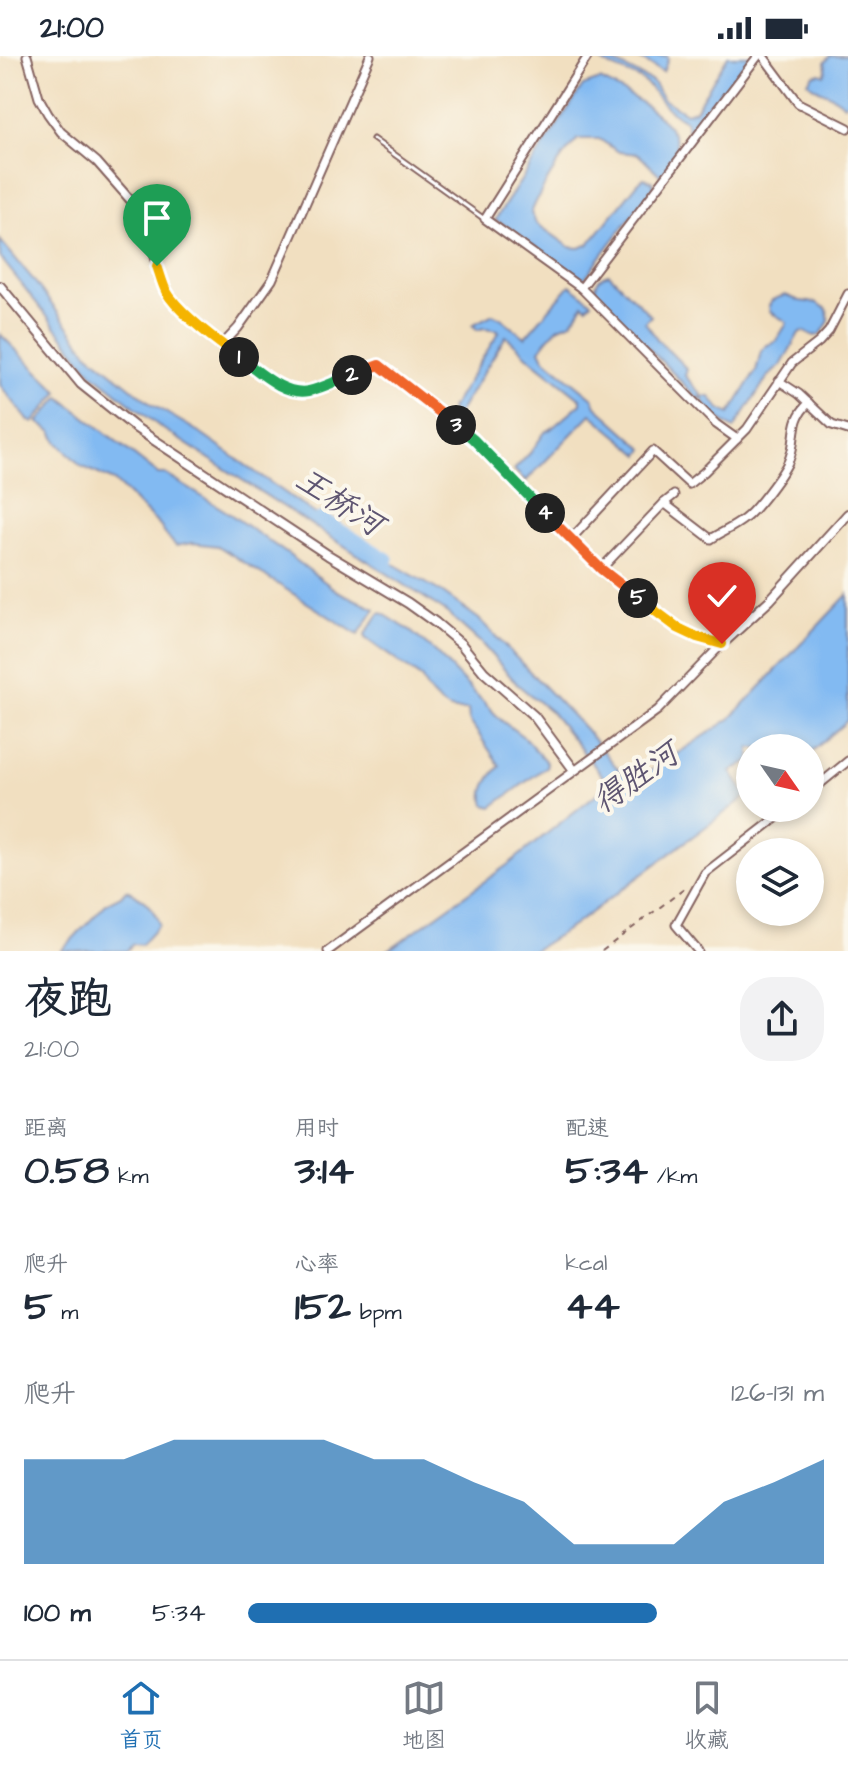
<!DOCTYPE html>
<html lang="zh">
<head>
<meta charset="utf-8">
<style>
  body { margin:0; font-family:"Architects Daughter","LXGW WenKai TC",sans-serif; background:#f2f2f3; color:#1f2937; height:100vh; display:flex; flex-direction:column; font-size:30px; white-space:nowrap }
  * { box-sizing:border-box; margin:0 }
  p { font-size:26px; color:#747a83 }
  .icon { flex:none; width:44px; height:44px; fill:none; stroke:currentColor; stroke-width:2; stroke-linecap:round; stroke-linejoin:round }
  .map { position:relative; height:895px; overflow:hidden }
  .details { display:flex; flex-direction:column; background:#fff; flex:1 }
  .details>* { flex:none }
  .needle { width:52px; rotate:124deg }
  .buttons { position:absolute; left:736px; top:678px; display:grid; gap:16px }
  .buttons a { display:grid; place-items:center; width:88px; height:88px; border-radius:50%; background:#fff; box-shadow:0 4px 12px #0003; font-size:40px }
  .pin { position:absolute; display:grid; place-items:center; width:68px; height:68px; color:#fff; margin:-82px -34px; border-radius:50% 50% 50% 0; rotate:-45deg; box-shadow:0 0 8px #0007 }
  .pin .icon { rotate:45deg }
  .km { position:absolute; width:40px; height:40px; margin:-20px; border-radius:50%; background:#222; color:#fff; font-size:22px; line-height:40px; text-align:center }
  .round { display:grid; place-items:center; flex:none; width:84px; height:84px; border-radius:32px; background:#f2f2f3 }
  .summary { display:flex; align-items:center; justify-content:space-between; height:136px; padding:0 24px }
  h1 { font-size:44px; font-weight:800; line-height:60px }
  .figures { display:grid; grid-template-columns:repeat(3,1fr); gap:12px; height:136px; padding:8px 24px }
  .figures div { display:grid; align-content:center }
  .figures b { font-size:40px; font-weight:800 }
  .figures small { font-size:22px; font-weight:400 }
  .figures p { font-size:22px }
  .chart { height:224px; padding:16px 24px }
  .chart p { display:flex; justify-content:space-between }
  .chart svg { width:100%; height:144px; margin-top:8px; fill:#1f6fb2; opacity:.7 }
  ul { padding:0 24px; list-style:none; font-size:26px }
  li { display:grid; grid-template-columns:128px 96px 1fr; align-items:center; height:60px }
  li i { height:20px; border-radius:10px; background:#1f6fb2 }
  .status { display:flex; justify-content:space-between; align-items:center; height:56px; padding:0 40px; background:#fff; direction:ltr }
  .status svg { height:22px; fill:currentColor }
  .tabs { display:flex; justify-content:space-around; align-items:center; height:112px; border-top:2px solid #e0e1e3; background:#fff; font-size:22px; color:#747a83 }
  .tabs a { display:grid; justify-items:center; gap:4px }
  .tabs .current { color:#1f6fb2 }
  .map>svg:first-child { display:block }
</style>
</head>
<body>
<div class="status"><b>21:00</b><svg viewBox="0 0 49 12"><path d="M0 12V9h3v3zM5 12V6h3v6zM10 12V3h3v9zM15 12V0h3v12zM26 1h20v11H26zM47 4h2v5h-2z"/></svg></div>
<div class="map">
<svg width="848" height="895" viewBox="0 0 848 895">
  <rect width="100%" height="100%" fill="#fbf7ec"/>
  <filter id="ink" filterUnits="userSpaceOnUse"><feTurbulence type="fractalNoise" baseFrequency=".0125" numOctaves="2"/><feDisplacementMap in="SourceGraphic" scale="16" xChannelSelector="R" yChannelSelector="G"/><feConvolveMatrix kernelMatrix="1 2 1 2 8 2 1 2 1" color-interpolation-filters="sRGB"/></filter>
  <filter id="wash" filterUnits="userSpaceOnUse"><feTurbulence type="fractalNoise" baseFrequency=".006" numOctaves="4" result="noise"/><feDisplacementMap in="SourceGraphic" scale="32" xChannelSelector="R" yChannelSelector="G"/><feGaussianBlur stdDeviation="1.8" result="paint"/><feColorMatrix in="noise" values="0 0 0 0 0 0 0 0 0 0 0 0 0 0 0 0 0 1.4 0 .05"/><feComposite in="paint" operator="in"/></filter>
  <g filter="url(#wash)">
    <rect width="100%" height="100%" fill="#f1dfc0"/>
    <g fill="#82baf2" stroke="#666c8e" stroke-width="2">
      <path d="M 593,0 L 602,0 L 653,26 L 663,43 L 686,57 L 695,54 L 728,0 L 750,0 L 691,77 L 687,74 C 687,62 681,62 672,56 C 659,47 654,31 640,23 C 625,15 607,11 593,1 Z"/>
      <polygon points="634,0 667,0 668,3 663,16"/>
      <path d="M 830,0 L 848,0 L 848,46 L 844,49 C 833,36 817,37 808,26 L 813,19 L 820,17 L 824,19 L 826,15 L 825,6 Z"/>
      <path d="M 600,24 C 625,36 692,68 673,105 C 671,110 664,116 661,120 L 638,98 L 619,96 L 599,83 L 578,83 C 560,101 541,133 531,157 L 536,167 L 570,191 L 580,192 L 589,188 L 638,127 L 644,122 L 652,125 L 654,130 L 584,223 L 578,223 L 508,171 L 495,164 L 583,30 Z"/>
      <polygon points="0,184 32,222 89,298 153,349 194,373 351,483 443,537 479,563 585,673 623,719 649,716 730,663 848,538 848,664 810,697 810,692 750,692 750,704 731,716 747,740 574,869 533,895 387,895 510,807 609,728 551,656 518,629 481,587 445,555 160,371 92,317 0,201"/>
      <path d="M 609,218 L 651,260 L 645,266 L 658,284 L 687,313 L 685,320 L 702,339 L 699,344 L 595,237 C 595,228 599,220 609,218 Z"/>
      <path d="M 570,229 L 592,246 L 587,251 L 583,248 C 580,254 576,261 571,266 C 567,269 562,269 558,272 C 552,278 544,287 540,294 L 544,302 L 593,342 L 596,350 L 644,393 L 640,399 L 591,358 L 526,425 L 514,414 L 531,396 L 545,376 L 551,373 L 581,347 L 581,343 L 533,305 L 506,280 L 457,359 L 450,354 L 499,276 L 498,274 L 484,272 L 478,274 L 472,269 L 493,258 L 501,262 L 525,281 Z"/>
      <path d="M 785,239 L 800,245 L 817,247 L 827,253 L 829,265 L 821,278 L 815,280 L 803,275 L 799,277 L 782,308 L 767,322 L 734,373 C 722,366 709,356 702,343 L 704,340 L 710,341 L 720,353 L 730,358 L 756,315 L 761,295 L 767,289 L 775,286 L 786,269 L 787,266 L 770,256 L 769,250 L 772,244 Z"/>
      <polygon points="0,278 59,336 33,367 28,364 0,329"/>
      <polygon points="60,341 158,418 165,418 224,454 289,499 337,535 375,553 358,579 218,490 192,487 176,490 165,478 160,470 114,425 81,410 58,387 52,376 38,366"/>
      <path d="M 382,557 L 409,574 L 435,596 L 502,665 L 525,682 L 547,707 L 546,711 L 492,751 L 485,749 C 480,734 490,720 500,710 L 469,664 L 468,654 C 464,654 459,654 455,654 C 441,652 427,636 422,623 L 365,582 L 365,578 L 379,558 Z"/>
      <path d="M 126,834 C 141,839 156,854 159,869 L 141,889 L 133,888 L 126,895 L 61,895 L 107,847 L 121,840 Z"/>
    </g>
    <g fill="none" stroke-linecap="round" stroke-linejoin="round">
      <polyline stroke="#82baf2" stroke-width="16" points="321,464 386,504"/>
    </g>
  </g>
  <g filter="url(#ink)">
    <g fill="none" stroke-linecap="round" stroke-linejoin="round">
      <defs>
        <polyline id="service" points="373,83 483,162"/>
        <g id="minor">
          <polyline points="27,0 39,42 48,58 61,76 97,106 140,155 149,170 157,210 166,235 178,251 222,289 282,331 294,335 307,335 379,309 473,383 601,513 678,572 697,581 722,588 658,654 328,895"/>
          <polyline points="588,0 485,163 581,232 716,368 737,383"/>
          <polyline points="763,0 798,47 848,72"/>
          <polyline points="581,232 758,0"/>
          <polyline points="222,289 238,272 272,224 370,0"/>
          <polyline points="779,325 799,338 832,369 848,374"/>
          <path d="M 664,447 L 711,483 C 722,476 734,471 744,463 C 755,455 784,417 789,404 C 798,382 789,365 809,347"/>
          <polyline points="571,483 653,395 689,428 704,416 747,373 792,307 819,286 829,275 848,238"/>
          <polyline points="601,513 664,447 674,439"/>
          <polyline points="810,736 848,705"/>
          <polyline points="698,895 676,869 705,817 789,752"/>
        </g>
        <g id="tertiary">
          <polyline points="0,230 81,328 136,372 328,499 408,547 436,567 461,588 484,616 534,660 574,714"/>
          <polyline points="722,588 770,544 848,458"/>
        </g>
      </defs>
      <use href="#service" stroke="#84625f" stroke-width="7"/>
      <use href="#minor" stroke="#84625f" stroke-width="11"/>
      <use href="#tertiary" stroke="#84625f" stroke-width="12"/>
      <polyline stroke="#84625f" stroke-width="2" stroke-dasharray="6 6" stroke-linecap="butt" points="602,895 688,830"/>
      <use href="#service" stroke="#fff" stroke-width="3"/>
      <use href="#minor" stroke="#fff" stroke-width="7"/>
      <use href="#tertiary" stroke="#fff" stroke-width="8"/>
    </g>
  </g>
  <g fill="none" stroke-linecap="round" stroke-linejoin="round" filter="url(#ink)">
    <defs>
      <path id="split-1" d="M 157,210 C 160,218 162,227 166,235 C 178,257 218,286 239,301"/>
      <path id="split-2" d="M 239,301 C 259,315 283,340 309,335 C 323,332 338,324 352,319"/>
      <polyline id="split-3" points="352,319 379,309 456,369"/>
      <polyline id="split-4" points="456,369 473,383 545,457"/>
      <polyline id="split-5" points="545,457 601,513 638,542"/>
      <polyline id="split-6" points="638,542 678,572 697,581 722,588"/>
    </defs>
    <use href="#split-1" stroke="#fff" stroke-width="16"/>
    <use href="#split-2" stroke="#fff" stroke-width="16"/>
    <use href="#split-3" stroke="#fff" stroke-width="16"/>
    <use href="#split-4" stroke="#fff" stroke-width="16"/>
    <use href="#split-5" stroke="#fff" stroke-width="16"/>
    <use href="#split-6" stroke="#fff" stroke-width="16"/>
    <use href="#split-1" stroke="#f5b400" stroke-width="10"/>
    <use href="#split-2" stroke="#22a559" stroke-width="10"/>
    <use href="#split-3" stroke="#f0652b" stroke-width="10"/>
    <use href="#split-4" stroke="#22a559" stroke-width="10"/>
    <use href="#split-5" stroke="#f0652b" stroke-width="10"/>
    <use href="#split-6" stroke="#f5b400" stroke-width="10"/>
  </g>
  <g text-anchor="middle" stroke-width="8" stroke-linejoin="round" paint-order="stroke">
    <g font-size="32" font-style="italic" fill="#5e5571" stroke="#fbf7ec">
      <text transform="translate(340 445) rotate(33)" y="11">王桥河</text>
      <text transform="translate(635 721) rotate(-35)" y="11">得胜河</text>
    </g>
  </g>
</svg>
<div class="buttons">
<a><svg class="needle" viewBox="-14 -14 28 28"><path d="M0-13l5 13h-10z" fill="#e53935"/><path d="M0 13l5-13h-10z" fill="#747a83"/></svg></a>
<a><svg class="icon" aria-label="layers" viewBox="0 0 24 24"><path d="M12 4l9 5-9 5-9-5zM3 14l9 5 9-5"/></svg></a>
</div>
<div class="pin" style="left:157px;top:210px;background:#1e9e55"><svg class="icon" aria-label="arrive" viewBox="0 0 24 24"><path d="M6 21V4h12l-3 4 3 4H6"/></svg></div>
<div class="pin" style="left:722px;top:588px;background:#d93025"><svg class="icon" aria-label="check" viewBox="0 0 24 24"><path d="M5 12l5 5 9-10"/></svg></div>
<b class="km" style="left:239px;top:301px">1</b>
<b class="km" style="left:352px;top:319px">2</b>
<b class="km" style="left:456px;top:369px">3</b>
<b class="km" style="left:545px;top:457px">4</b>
<b class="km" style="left:638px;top:542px">5</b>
</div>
<section class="details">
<div class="summary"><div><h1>夜跑</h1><p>21:00</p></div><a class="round"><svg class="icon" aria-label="share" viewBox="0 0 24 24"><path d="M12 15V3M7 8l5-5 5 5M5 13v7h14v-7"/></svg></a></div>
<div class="figures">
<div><p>距离</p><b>0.58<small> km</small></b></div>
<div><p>用时</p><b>3:14</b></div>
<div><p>配速</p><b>5:34<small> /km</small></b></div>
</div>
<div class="figures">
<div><p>爬升</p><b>5<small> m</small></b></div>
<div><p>心率</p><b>152<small> bpm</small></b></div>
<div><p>kcal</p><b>44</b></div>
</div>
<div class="chart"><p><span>爬升</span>126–131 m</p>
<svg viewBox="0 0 160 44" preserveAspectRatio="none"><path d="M0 44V12L10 12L20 12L30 6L40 6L50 6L60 6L70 12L80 12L90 19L100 25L110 38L120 38L130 38L140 25L150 19L160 12V44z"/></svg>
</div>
<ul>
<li><b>100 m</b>5:34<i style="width:71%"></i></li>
</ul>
</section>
<nav class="tabs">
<a class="current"><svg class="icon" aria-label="home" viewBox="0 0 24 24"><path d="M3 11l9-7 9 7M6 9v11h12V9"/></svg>首页</a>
<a><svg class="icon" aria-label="map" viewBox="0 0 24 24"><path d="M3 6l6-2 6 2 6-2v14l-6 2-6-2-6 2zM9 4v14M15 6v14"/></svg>地图</a>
<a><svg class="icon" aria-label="saved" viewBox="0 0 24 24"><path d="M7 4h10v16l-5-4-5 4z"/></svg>收藏</a>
</nav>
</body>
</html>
